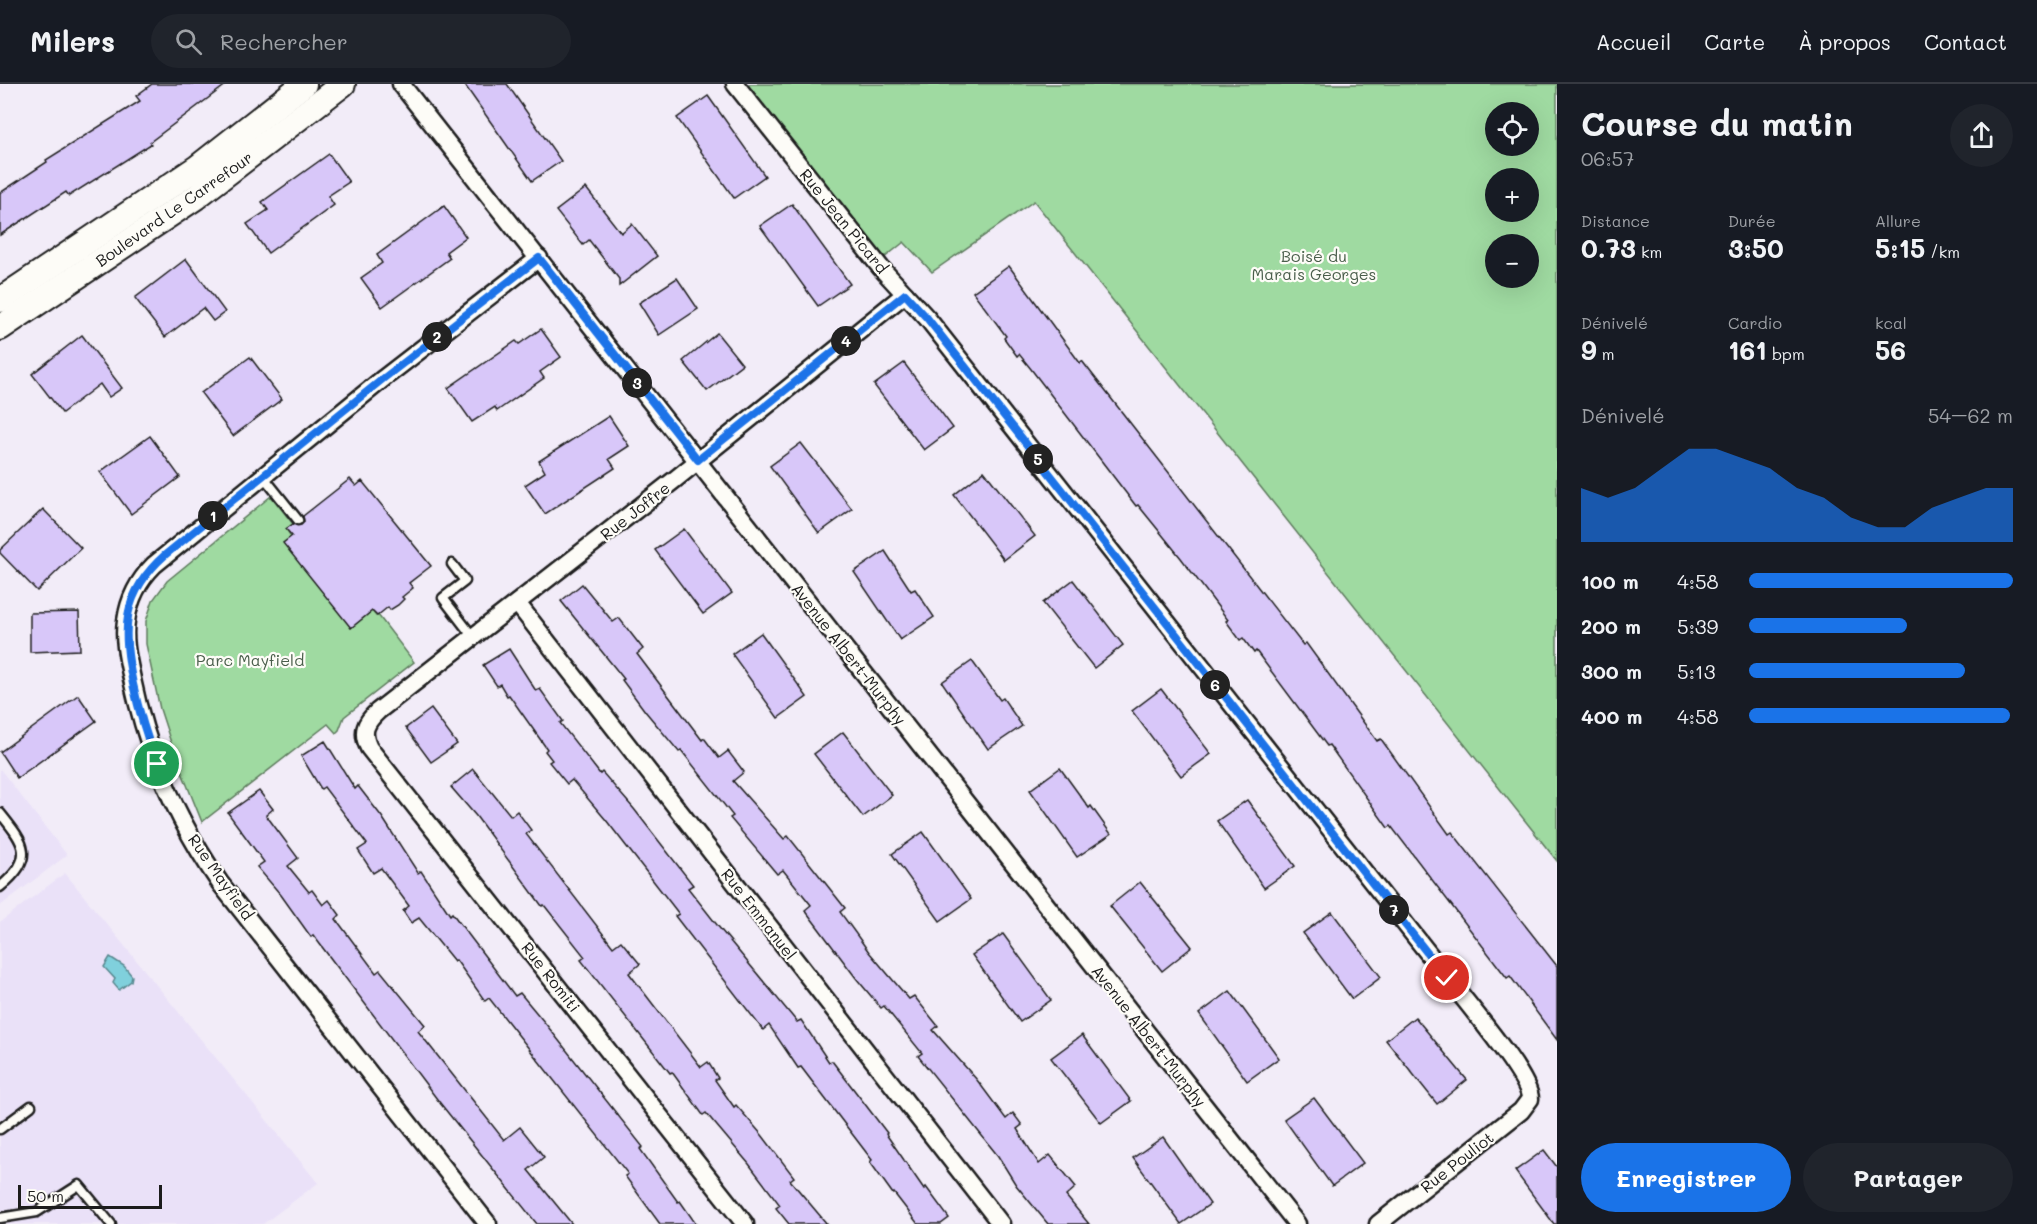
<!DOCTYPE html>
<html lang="fr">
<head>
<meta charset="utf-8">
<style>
  body { margin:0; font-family:Mali,sans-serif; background:#20242c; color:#f1f3f6; height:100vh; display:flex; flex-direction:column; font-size:22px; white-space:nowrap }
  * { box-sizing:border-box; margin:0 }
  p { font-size:20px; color:#9ea1a6 }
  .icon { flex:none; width:33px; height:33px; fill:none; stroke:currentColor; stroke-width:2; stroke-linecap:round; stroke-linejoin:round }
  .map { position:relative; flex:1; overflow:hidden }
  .panel { display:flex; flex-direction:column; background:#171b24; width:480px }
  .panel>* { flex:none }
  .tools { position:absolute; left:1485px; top:18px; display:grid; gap:12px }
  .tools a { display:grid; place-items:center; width:54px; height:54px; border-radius:50%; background:#171b24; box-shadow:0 6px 24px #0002; font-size:30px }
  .scale { position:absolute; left:18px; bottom:15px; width:144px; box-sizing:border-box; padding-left:6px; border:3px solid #1c1c1c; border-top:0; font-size:16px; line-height:21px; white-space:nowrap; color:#1c1c1c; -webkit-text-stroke:4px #fdfcf7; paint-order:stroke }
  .pin { position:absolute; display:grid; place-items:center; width:51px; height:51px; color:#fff; margin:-26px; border:3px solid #fff; border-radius:50%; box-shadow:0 2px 6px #0007 }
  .km { position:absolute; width:30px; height:30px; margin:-15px; border-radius:50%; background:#222; color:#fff; font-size:16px; line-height:30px; text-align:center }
  .round { display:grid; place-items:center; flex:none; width:63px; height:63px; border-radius:32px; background:#20242c }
  .headline { display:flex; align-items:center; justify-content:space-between; height:102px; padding:0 24px }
  h1 { font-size:33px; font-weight:700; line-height:45px }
  .metrics { display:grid; grid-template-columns:repeat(3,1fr); gap:9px; height:102px; padding:6px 24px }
  .metrics div { display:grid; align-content:center }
  .metrics b { font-size:26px; font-weight:700 }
  .metrics small { font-size:16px; font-weight:400 }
  .metrics p { font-size:16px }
  .chart { height:168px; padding:12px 24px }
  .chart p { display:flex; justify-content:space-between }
  .chart svg { width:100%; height:108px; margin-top:6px; fill:#1a73e8; opacity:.7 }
  .button { display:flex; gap:12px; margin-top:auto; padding:12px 24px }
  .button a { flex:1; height:69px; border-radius:36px; background:#1a73e8; color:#fff; font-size:24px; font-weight:700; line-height:69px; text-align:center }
  .button a+a { background:#20242c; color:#f1f3f6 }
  ul { padding:0 24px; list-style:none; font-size:20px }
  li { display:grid; grid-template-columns:96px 72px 1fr; align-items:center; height:45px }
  li i { height:15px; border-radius:8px; background:#1a73e8 }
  header { display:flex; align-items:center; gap:36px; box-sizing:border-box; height:84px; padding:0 30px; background:#171b24; border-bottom:2px solid #363941 }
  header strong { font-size:28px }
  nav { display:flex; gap:33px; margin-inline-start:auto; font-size:21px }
  .search { width:420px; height:54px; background:#20242c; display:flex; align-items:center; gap:15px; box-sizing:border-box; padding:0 21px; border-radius:33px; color:#9ea1a6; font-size:22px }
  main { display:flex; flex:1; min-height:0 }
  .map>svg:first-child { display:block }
</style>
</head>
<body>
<header>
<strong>Milers</strong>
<div class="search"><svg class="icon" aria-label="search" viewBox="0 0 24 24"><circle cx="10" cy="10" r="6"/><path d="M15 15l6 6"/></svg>Rechercher</div>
<nav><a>Accueil</a><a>Carte</a><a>À propos</a><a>Contact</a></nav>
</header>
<main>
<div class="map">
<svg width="1557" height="1140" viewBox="0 0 1557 1140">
  <rect width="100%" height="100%" fill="#f2ecf8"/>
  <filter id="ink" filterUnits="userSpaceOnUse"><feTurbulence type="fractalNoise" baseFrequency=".0167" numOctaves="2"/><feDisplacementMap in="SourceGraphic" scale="12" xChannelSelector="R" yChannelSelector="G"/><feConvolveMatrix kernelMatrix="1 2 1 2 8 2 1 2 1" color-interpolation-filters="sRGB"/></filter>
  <g filter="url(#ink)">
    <g fill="#eae1f8">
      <polygon points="0,685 67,771 0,822"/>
      <polygon points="65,789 318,1099 263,1140 0,1140 0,838"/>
    </g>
    <g fill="#9fdaa1" stroke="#5e7b5e" stroke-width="1.5" fill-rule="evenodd">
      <path d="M 743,0 L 1557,0 L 1557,777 L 1034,117 L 932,188 L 904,158 L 883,175 ZM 1496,28 L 1528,28 L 1528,62 L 1496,62 ZM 1496,94 L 1528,94 L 1528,128 L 1496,128 ZM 1496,160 L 1528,160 L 1528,194 L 1496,194 Z"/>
      <polygon points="271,412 293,440 286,445 351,544 372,527 376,532 378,531 414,578 344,633 339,646 336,649 328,640 202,738 175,671 160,625 146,560 146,537 153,516 167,497"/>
    </g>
    <polygon fill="#80d0dc" stroke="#58888f" stroke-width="1.5" points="110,873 124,882 132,892 131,897 119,906 113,899 115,895 104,883"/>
    <g fill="#d8c7f9" stroke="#1c1c1c" stroke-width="1.5">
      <polygon points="152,0 227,0 150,58 151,60 69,112 66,108 0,151 0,109 47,78 46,76 140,17 136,12"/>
      <polygon points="464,0 507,0 561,77 532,97"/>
      <polygon points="708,12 765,92 734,114 677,34"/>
      <polygon points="329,70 349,98 328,112 334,121 268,169 247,140 268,126 262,118"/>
      <polygon points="586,104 621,149 632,140 657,172 619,202 619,195 589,156 583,161 556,127"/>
      <polygon points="792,120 850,200 818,222 760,142"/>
      <polygon points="444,122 466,153 446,168 450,174 382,223 361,194 382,179 377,171"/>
      <polygon points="186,175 225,228 213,237 203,224 165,253 135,214"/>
      <polygon points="1009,182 1080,279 1082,277 1303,561 1306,559 1377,657 1381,655 1449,750 1452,748 1557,882 1557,956 1510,892 1507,894 1391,742 1388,744 1329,661 1327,662 1256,567 1254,569 1243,554 1240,556 1226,537 1228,536 1181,474 1138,421 1136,422 1031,285 1019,270 1017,272 1004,254 1006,252 973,208"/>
      <polygon points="677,194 698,225 659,251 639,219"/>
      <polygon points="541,245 561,273 540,288 544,294 497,327 495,323 472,338 448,304 516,257 519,260"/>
      <polygon points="717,249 742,280 707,307 683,277"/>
      <polygon points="82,251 122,304 109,313 100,300 62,329 32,290"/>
      <polygon points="250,273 282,315 233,352 201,309"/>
      <polygon points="904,279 953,344 924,366 874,301"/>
      <polygon points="609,332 629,362 609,375 615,384 545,430 525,401 545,388 539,377"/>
      <polygon points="150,352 180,393 131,430 100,388"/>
      <polygon points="801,359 852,425 819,449 770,382"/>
      <polygon points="984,387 1035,452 1004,476 954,411"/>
      <polygon points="350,395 356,402 362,397 431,482 409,499 413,504 402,513 404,515 398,521 390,526 388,523 377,532 372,527 351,544 283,459 292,452 286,445 293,440 301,441 304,438 303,432"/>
      <polygon points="43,425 81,464 37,507 0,469 0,466"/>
      <polygon points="684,445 732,509 703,530 655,466"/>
      <polygon points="885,467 911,507 915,505 934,533 900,556 854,488"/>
      <polygon points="1073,496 1123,561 1094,584 1043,519"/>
      <polygon points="582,500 613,538 619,534 643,565 637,570 702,656 704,654 719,674 728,667 744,688 733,697 784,755 788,752 845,824 840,828 869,868 909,915 914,912 938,942 933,946 977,996 1006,1035 1013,1029 1022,1041 1017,1045 1039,1080 1050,1071 1076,1103 1066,1112 1089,1140 1048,1140 1016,1101 998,1072 918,972 922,969 884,922 881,924 856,894 805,826 811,821 783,786 777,790 730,734 733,732 681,666 679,668 645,627 622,596 624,595 561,517"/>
      <polygon points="79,528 80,566 30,568 30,529"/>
      <polygon points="761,549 807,613 778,634 732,570"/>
      <polygon points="509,565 536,607 540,605 563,637 560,639 600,690 602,688 634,725 693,801 688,804 721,846 797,938 801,936 829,978 832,977 887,1049 886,1050 924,1105 926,1103 949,1134 941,1140 918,1140 894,1109 893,1110 870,1078 872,1076 801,983 798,984 769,941 763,946 675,832 679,830 606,736 572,696 567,700 549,678 552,676 545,667 547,665 509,611 507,612 500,600 497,602 483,581"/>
      <polygon points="972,577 1000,616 1003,614 1022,642 988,665 942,598"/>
      <polygon points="1161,605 1211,670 1181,692 1132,627"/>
      <polygon points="78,611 96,637 17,694 0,668"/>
      <polygon points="431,625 457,660 431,678 406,644"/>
      <polygon points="843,648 892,711 863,733 814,670"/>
      <polygon points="325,657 355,705 358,702 382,733 418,789 421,787 450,831 452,829 515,912 520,909 545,939 643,1063 640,1065 678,1118 680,1117 696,1140 660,1140 625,1092 628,1090 489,914 485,917 456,876 454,877 419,834 411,839 403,827 409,822 381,784 373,789 358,766 367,760 324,703 321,705 301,672"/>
      <polygon points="1060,684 1089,724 1091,722 1111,750 1077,773 1030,706"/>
      <polygon points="473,685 511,732 517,727 531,746 526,750 613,863 621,857 640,880 629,889 701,983 708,978 718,994 715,996 734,1023 736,1021 762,1051 794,1093 790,1096 827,1140 789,1140 776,1124 780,1121 749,1080 706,1029 703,1031 672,988 670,989 581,876 585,873 544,821 542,822 476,732 451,703"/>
      <polygon points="259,707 273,725 266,731 298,774 288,782 309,808 312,806 323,821 329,816 340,831 336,835 376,889 380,886 425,941 418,947 504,1056 520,1043 544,1073 528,1086 572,1140 537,1140 440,1019 313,851 311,853 281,811 257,783 264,778 228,729"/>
      <polygon points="1247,716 1295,782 1264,804 1217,737"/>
      <polygon points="923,748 971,815 940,837 892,770"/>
      <polygon points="1140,798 1192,863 1162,887 1110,822"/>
      <polygon points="1332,828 1381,893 1352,915 1303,849"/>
      <polygon points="1003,850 1051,916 1020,938 972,871"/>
      <polygon points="1230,907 1279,974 1247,997 1199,930"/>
      <polygon points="1415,933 1467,996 1437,1020 1386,956"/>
      <polygon points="1082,951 1131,1017 1101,1039 1051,974"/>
      <polygon points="1314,1014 1363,1079 1332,1102 1284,1035"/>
      <polygon points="1163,1053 1210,1120 1181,1140 1133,1074"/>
      <polygon points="1544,1066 1557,1083 1557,1140 1554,1140 1515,1087"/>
    </g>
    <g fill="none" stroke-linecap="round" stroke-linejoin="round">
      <defs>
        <g id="lane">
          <polyline points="263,392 298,436"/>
          <polyline points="452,480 465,497 443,514 473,553"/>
          <path d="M 0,729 C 25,760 36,773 0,803"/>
          <polyline points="0,1045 31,1022"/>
          <polyline points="0,1134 37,1128 79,1101 111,1140"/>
        </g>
        <g id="street">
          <polyline points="401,0 1297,1140"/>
          <path d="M 735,0 L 881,184 L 927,234 L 1447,893 C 1463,915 1531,993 1530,1015 L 1521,1027 L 1378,1140"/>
          <polyline points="517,519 1001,1140"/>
          <path d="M 488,1140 L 220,799 C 178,738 147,668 132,595 C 128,576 123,556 126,537 C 129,515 139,496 154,481 L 384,294 L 539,174"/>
          <path d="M 745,1140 L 369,664 C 361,648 365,639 378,627 L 673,397 L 905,210"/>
        </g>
        <g id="secondary">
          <polyline points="0,216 198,83 304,0"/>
          <polyline points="0,244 196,113 343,0"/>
        </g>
      </defs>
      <use href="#lane" stroke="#1c1c1c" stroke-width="13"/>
      <use href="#street" stroke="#1c1c1c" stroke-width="21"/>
      <use href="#secondary" stroke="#1c1c1c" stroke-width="28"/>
      <use href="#lane" stroke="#fdfcf7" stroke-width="8"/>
      <use href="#street" stroke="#fdfcf7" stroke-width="16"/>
      <use href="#secondary" stroke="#fdfcf7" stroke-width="24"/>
    </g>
  </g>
  <g fill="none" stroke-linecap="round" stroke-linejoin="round" filter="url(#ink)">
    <defs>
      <path id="route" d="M 157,680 C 147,654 139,628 133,600 C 122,546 121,510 165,471 L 384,294 L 539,174 L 698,376 L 905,210 L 927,234 L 1447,894"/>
    </defs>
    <use href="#route" stroke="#fff" stroke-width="12"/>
    <use href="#route" stroke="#1a73e8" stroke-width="8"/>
  </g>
  <g text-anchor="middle" stroke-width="4.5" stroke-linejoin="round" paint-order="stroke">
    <g font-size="16" fill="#1c1c1c" stroke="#fdfcf7">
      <text transform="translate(174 125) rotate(-35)" y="6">Boulevard Le Carrefour</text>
      <text transform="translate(844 137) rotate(51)" y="6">Rue Jean Picard</text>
      <text transform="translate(635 427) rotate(-38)" y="6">Rue Joffre</text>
      <text transform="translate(849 570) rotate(52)" y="6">Avenue Albert-Murphy</text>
      <text transform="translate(221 793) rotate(55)" y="6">Rue Mayfield</text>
      <text transform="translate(759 830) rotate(52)" y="6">Rue Emmanuel</text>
      <text transform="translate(551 893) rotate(52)" y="6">Rue Romiti</text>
      <text transform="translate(1149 952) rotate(52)" y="6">Avenue Albert-Murphy</text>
      <text transform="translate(1457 1078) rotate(-38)" y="6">Rue Pouliot</text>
    </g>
    <g font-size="16" fill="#4a5e4b" stroke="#fdfcf7">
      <text x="1314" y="178">Boisé du<tspan x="1314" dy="18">Marais Georges</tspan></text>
      <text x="250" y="582">Parc Mayfield</text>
    </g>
  </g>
</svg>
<div class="tools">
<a><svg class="icon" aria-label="locate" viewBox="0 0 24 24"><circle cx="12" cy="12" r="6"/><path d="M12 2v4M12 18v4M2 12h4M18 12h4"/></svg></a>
<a>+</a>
<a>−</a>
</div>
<div class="scale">50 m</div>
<div class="pin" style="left:157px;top:680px;background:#1e9e55"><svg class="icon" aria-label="arrive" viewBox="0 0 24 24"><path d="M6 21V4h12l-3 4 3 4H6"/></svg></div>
<div class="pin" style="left:1447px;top:894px;background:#d93025"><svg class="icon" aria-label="check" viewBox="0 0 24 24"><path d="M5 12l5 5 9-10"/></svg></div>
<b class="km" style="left:213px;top:432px">1</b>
<b class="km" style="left:437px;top:253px">2</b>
<b class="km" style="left:637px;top:299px">3</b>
<b class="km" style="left:846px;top:257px">4</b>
<b class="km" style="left:1038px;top:375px">5</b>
<b class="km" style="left:1215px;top:601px">6</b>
<b class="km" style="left:1394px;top:826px">7</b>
</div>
<section class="panel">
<div class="headline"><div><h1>Course du matin</h1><p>06:57</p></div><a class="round"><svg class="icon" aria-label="share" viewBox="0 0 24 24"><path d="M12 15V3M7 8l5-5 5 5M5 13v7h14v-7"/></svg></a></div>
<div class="metrics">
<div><p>Distance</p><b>0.73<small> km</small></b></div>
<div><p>Durée</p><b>3:50</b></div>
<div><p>Allure</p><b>5:15<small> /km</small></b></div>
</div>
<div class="metrics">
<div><p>Dénivelé</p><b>9<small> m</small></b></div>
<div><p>Cardio</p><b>161<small> bpm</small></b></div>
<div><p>kcal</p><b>56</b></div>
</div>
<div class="chart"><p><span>Dénivelé</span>54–62 m</p>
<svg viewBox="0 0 160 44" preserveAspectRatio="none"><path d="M0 44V22L10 26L20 22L30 14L40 6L50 6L60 10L70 14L80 22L90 26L100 34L110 38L120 38L130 30L140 26L150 22L160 22V44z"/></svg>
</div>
<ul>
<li><b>100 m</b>4:58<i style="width:100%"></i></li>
<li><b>200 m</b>5:39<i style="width:60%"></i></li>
<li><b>300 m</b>5:13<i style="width:82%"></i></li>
<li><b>400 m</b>4:58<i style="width:99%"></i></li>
</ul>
<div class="button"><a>Enregistrer</a><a>Partager</a></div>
</section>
</main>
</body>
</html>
